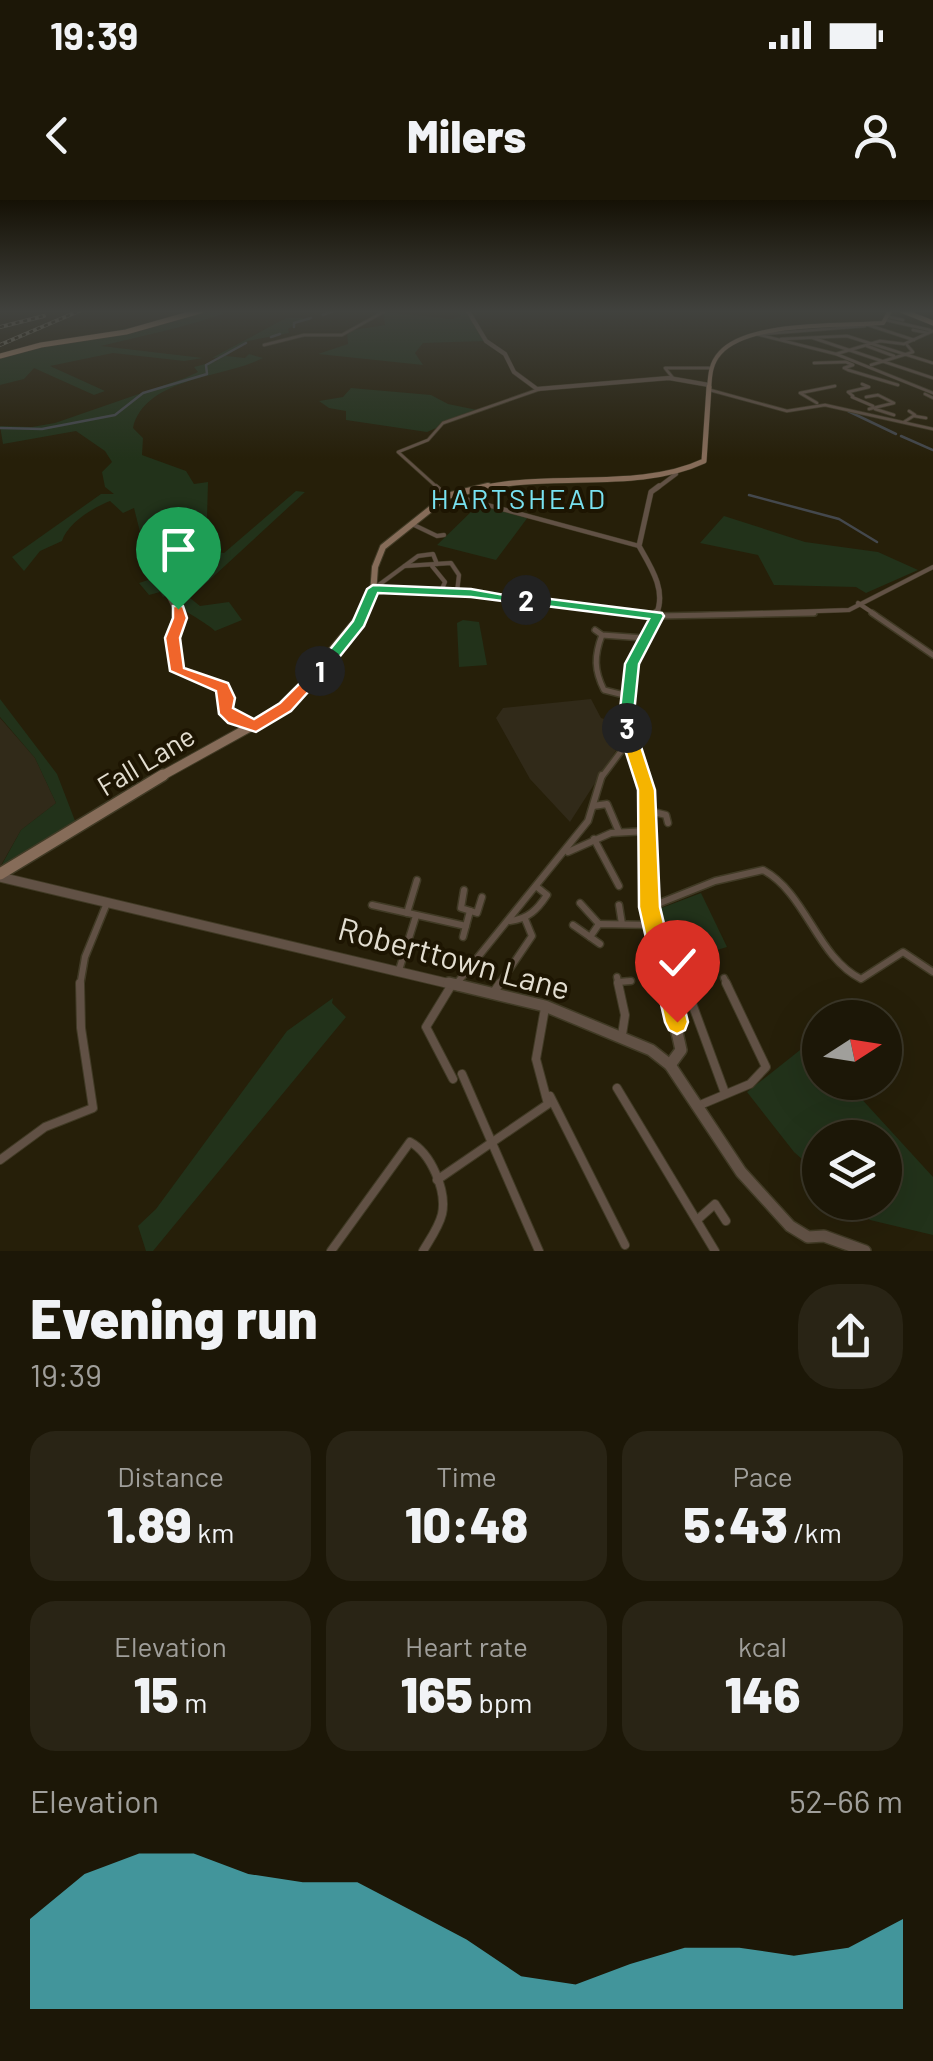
<!DOCTYPE html>
<html lang="en">
<head>
<meta charset="utf-8">
<style>
  body { margin:0; font-family:Barlow,sans-serif; background:#292415; color:#f1f3f6; height:100vh; display:flex; flex-direction:column; font-size:38px; white-space:nowrap }
  * { box-sizing:border-box; margin:0 }
  p { font-size:32px; color:#a09f9b }
  .icon { flex:none; width:55px; height:55px; fill:none; stroke:currentColor; stroke-width:2; stroke-linecap:round; stroke-linejoin:round }
  .map { position:relative; height:1051px; overflow:hidden }
  .drawer { display:flex; flex-direction:column; background:#1c1707; flex:1 }
  .drawer>* { flex:none }
  .needle { width:65px; rotate:78deg }
  .buttons { position:absolute; left:802px; top:800px; display:grid; gap:20px }
  .buttons a { display:grid; place-items:center; width:100px; height:100px; border-radius:50%; background:#1c1707; box-shadow:0 10px 40px #0002,0 0 0 2px #3a3628; font-size:50px }
  .pin { position:absolute; display:grid; place-items:center; width:85px; height:85px; color:#fff; margin:-102px -42px; border-radius:50% 50% 50% 0; rotate:-45deg; box-shadow:0 0 10px #0007 }
  .pin .icon { rotate:45deg }
  .km { position:absolute; width:50px; height:50px; margin:-25px; border-radius:50%; background:#222; color:#fff; font-size:28px; line-height:50px; text-align:center }
  .round { display:grid; place-items:center; flex:none; width:105px; height:105px; border-radius:40px; background:#292415 }
  .head { display:flex; align-items:center; justify-content:space-between; height:170px; padding:0 30px }
  h1 { font-size:55px; font-weight:800; line-height:75px }
  .stats { display:grid; grid-template-columns:repeat(3,1fr); gap:15px; height:170px; padding:10px 30px }
  .stats div { display:grid; align-content:center; border-radius:25px; background:#292415; text-align:center }
  .stats b { font-size:50px; font-weight:800 }
  .stats small { font-size:28px; font-weight:400 }
  .stats p { font-size:28px }
  .chart { height:280px; padding:20px 30px }
  .chart p { display:flex; justify-content:space-between }
  .chart svg { width:100%; height:180px; margin-top:10px; fill:#53cbda; opacity:.7 }
  .status { display:flex; justify-content:space-between; align-items:center; height:70px; padding:0 50px; background:#1c1707; direction:ltr }
  .status svg { height:28px; fill:currentColor }
  header { display:flex; justify-content:space-between; align-items:center; height:130px; padding:0 30px; background:#1c1707; font-size:45px; font-weight:800 }
  .map>svg:first-child { display:block }
</style>
</head>
<body>
<div class="status"><b>19:39</b><svg viewBox="0 0 49 12"><path d="M0 12V9h3v3zM5 12V6h3v6zM10 12V3h3v9zM15 12V0h3v12zM26 1h20v11H26zM47 4h2v5h-2z"/></svg></div>
<header><svg class="icon" aria-label="back" viewBox="0 0 24 24"><path d="M15 5l-7 7 7 7"/></svg>Milers<svg class="icon" aria-label="person" viewBox="0 0 24 24"><circle cx="12" cy="8" r="4"/><path d="M4 21q1-7 8-7t8 7"/></svg></header>
<div class="map">
<svg width="933" height="1051" viewBox="0 0 933 1051">
  <rect width="100%" height="100%" fill="#261f09"/>
  <g fill="#312a19">
    <polygon points="591,499 601,518 623,525 622,541 570,622 530,579 496,518 503,508"/>
    <polygon points="0,518 35,558 56,603 21,630 0,667"/>
  </g>
  <g fill="#22321a">
    <path d="M 202,111 L 230,111 C 188,127 145,135 101,146 L 203,158 L 184,161 L 113,153 L 50,166 L 105,191 L 94,195 L 34,168 L 24,179 L 0,185 L 0,157 Z"/>
    <polygon points="374,111 452,119 461,116 457,111 465,111 484,141 423,143 415,153 423,165 318,154 348,144 347,131 385,125 384,115"/>
    <path d="M 286,118 L 304,118 L 288,129 L 289,133 L 248,141 L 226,156 L 245,158 L 249,154 L 263,158 C 225,178 145,177 133,228 L 143,238 L 142,255 L 186,271 L 194,284 L 208,282 L 207,319 L 196,350 L 224,353 L 296,291 L 305,292 L 190,398 L 200,406 L 229,402 L 242,420 L 215,431 C 201,418 177,410 170,394 L 163,397 L 160,392 L 149,395 L 139,383 L 154,378 L 148,362 L 153,359 L 142,340 L 134,308 L 123,313 L 110,301 C 92,308 67,324 62,341 L 40,351 L 24,371 L 12,357 L 101,294 L 114,294 L 105,287 L 102,272 L 112,262 L 105,251 L 76,231 L 3,244 L 0,226 L 32,227 L 55,223 L 185,178 L 198,172 L 194,167 L 217,161 L 219,157 L 212,158 Z"/>
    <polygon points="351,188 431,195 448,204 477,210 427,232 346,220 346,211 329,208 319,201 343,197"/>
    <polygon points="475,308 487,312 491,308 528,317 496,360 437,345"/>
    <polygon points="724,316 805,342 878,352 918,370 866,393 856,387 774,385 758,355 700,343"/>
    <polygon points="463,420 479,422 487,465 459,467 457,423"/>
    <polygon points="0,499 57,574 77,626 0,668 21,630 56,603 35,558 0,517"/>
    <polygon points="701,693 727,747 671,764 656,710"/>
    <polygon points="333,798 332,803 346,817 153,1051 146,1051 138,1026 156,1009 287,831"/>
    <polygon points="814,839 820,847 820,882 847,883 933,977 933,1035 870,1020 850,1003 885,1002 885,938 820,938 820,975 794,952 747,892"/>
  </g>
  <g fill="none" stroke-linecap="round" stroke-linejoin="round">
    <g stroke="#44484d" stroke-width="2.5">
      <polyline points="323,115 333,111"/>
      <polyline points="294,127 294,123 311,118"/>
      <polyline points="271,137 280,134"/>
      <polyline points="848,211 896,234"/>
      <polyline points="0,228 42,229 115,215 143,193 207,174 206,165 246,143"/>
      <polyline points="901,236 933,250"/>
      <polyline points="749,295 839,319 877,342"/>
    </g>
    <defs>
      <g id="minor-far4">
        <polyline points="889,117 903,120"/>
        <polyline points="886,120 930,130"/>
        <polyline points="865,124 914,140"/>
        <polyline points="913,130 928,133"/>
        <polyline points="756,134 836,154 933,193"/>
        <polyline points="762,134 865,126"/>
        <polyline points="813,138 933,178"/>
        <polyline points="781,139 847,136 933,163"/>
        <polyline points="264,145 304,135 342,135 385,111"/>
        <polyline points="867,146 894,156"/>
        <polyline points="836,154 880,141 904,144 933,131"/>
        <polyline points="846,162 853,165 844,168 848,170 898,185"/>
        <polyline points="814,163 845,162"/>
        <polyline points="871,165 913,152 907,145"/>
        <polyline points="673,178 665,168 710,168"/>
        <polyline points="710,190 787,211 825,205 933,229"/>
        <polyline points="925,194 933,198"/>
        <polyline points="853,196 848,192 869,187 862,184"/>
        <polyline points="852,197 873,206"/>
        <polyline points="866,197 878,195 894,203 869,209"/>
        <polyline points="817,203 800,193 835,186"/>
        <polyline points="875,209 894,215"/>
        <polyline points="914,216 926,218"/>
        <polyline points="904,222 915,215 909,211"/>
        <polyline points="439,289 398,252 428,240 443,223 540,189"/>
      </g>
      <g id="minor-far3">
        <polyline points="436,286 447,296"/>
        <polyline points="454,296 639,346"/>
        <polyline points="412,324 437,336 444,335"/>
        <polyline points="144,346 178,415"/>
        <polyline points="405,366 451,363 459,375 457,392"/>
        <polyline points="432,366 445,382 441,391"/>
        <polyline points="376,387 418,356 433,354 437,364"/>
        <polyline points="373,389 471,393 653,415"/>
        <polyline points="858,403 876,415"/>
        <polyline points="701,415 849,410 933,367"/>
      </g>
      <g id="minor-far2">
        <polyline points="179,413 172,438 178,471 223,487 227,514 253,525"/>
        <polyline points="633,413 658,416 814,413"/>
        <polyline points="872,413 933,455"/>
        <polyline points="595,430 602,435 644,438"/>
        <path d="M 602,435 C 594,456 594,470 604,490 L 628,496"/>
        <polyline points="601,578 628,542"/>
      </g>
      <g id="minor-far1">
        <polyline points="593,606 607,604 619,632"/>
        <polyline points="650,611 666,615 668,623"/>
        <polyline points="594,639 619,686"/>
        <polyline points="568,652 611,633 648,631"/>
        <polyline points="464,690 461,708 477,713 482,697"/>
        <polyline points="580,703 599,724"/>
        <polyline points="372,705 466,726"/>
        <polyline points="619,705 622,724"/>
        <path d="M 650,707 L 715,681 L 763,670 C 807,694 816,756 861,779 L 903,752 L 933,772"/>
        <polyline points="407,713 417,680"/>
        <path d="M 510,721 C 528,719 537,710 547,695 L 537,687"/>
        <polyline points="573,725 600,744"/>
        <polyline points="371,737 407,745"/>
        <polyline points="463,737 470,711"/>
        <polyline points="590,737 599,724 654,725"/>
        <polyline points="399,770 416,716"/>
        <polyline points="617,777 619,786"/>
        <polyline points="724,778 728,786"/>
        <polyline points="618,782 631,781"/>
        <polyline points="457,783 588,621 602,575"/>
        <polyline points="80,786 85,757 107,703"/>
        <polyline points="498,786 532,736 525,719"/>
      </g>
      <g id="minor">
        <polyline points="618,783 625,815 622,835"/>
        <polyline points="451,786 426,827 453,879"/>
        <polyline points="686,787 725,893"/>
        <polyline points="494,792 500,783"/>
        <polyline points="462,874 539,1051"/>
        <polyline points="617,888 715,1051"/>
        <polyline points="550,896 625,1045"/>
        <polyline points="700,905 750,884 766,867 726,783"/>
        <polyline points="0,960 45,927 93,908 81,828 80,783"/>
        <polyline points="437,980 548,904 536,859 545,808"/>
        <polyline points="697,1020 715,1004 726,1021"/>
        <path d="M 331,1051 L 410,942 C 431,953 447,991 442,1014 C 439,1027 430,1039 423,1051"/>
      </g>
      <g id="tertiary-far4">
        <polyline points="468,111 486,141 505,154 514,172 537,189 669,178 709,185"/>
        <polyline points="656,289 676,274"/>
      </g>
      <path id="tertiary-far3" d="M 656,415 C 667,391 651,367 639,346 L 651,292 L 659,286"/>
      <path id="tertiary-far2" d="M 642,578 C 618,506 625,480 657,413"/>
      <g id="tertiary-far1">
        <polyline points="641,575 646,590 649,707 667,786"/>
        <polyline points="0,677 459,786"/>
      </g>
      <g id="tertiary">
        <polyline points="449,783 545,806 651,850 670,865 741,972 790,1026 808,1037 824,1036 865,1051"/>
        <polyline points="666,783 681,850 670,865"/>
      </g>
      <path id="secondary-far4" d="M 709,190 C 710,176 710,164 720,153 C 748,121 842,126 883,123 L 890,111"/>
      <path id="secondary-far3" d="M 478,289 C 550,271 638,292 704,261 L 709,187"/>
      <polyline id="secondary-far2" points="363,415 373,394 375,367 383,347 447,296 488,286"/>
      <polyline id="secondary-far1" points="158,578 286,507 364,413"/>
      <polyline id="secondary" points="0,674 163,575"/>
      <polyline id="primary" points="903,111 933,123"/>
      <polyline id="trunk" points="0,156 41,145 126,132 200,111"/>
    </defs>
    <use href="#minor-far4" stroke="#403a25" stroke-width="4"/>
    <use href="#minor-far3" stroke="#403a25" stroke-width="5"/>
    <use href="#minor-far2" stroke="#403a25" stroke-width="8"/>
    <use href="#minor-far1" stroke="#403a25" stroke-width="9"/>
    <use href="#minor" stroke="#403a25" stroke-width="10"/>
    <use href="#tertiary-far4" stroke="#403a25" stroke-width="5"/>
    <use href="#tertiary-far3" stroke="#403a25" stroke-width="6"/>
    <use href="#tertiary-far2" stroke="#403a25" stroke-width="10"/>
    <use href="#tertiary-far1" stroke="#403a25" stroke-width="11"/>
    <use href="#tertiary" stroke="#403a25" stroke-width="14"/>
    <use href="#secondary-far4" stroke="#403a25" stroke-width="5"/>
    <use href="#secondary-far3" stroke="#403a25" stroke-width="6"/>
    <use href="#secondary-far2" stroke="#403a25" stroke-width="8"/>
    <use href="#secondary-far1" stroke="#403a25" stroke-width="11"/>
    <use href="#secondary" stroke="#403a25" stroke-width="14"/>
    <use href="#primary" stroke="#403a25" stroke-width="6"/>
    <use href="#trunk" stroke="#403a25" stroke-width="6"/>
    <use href="#minor-far4" stroke="#615145" stroke-width="2.5"/>
    <use href="#minor-far3" stroke="#615145" stroke-width="4"/>
    <use href="#minor-far2" stroke="#615145" stroke-width="5"/>
    <use href="#minor-far1" stroke="#615145" stroke-width="6"/>
    <use href="#minor" stroke="#615145" stroke-width="8"/>
    <use href="#tertiary-far4" stroke="#615145" stroke-width="4"/>
    <use href="#tertiary-far3" stroke="#615145" stroke-width="5"/>
    <use href="#tertiary-far2" stroke="#615145" stroke-width="8"/>
    <use href="#tertiary-far1" stroke="#615145" stroke-width="9"/>
    <use href="#tertiary" stroke="#615145" stroke-width="11"/>
    <use href="#secondary-far4" stroke="#866c59" stroke-width="4"/>
    <use href="#secondary-far3" stroke="#866c59" stroke-width="5"/>
    <use href="#secondary-far2" stroke="#866c59" stroke-width="6"/>
    <use href="#secondary-far1" stroke="#866c59" stroke-width="9"/>
    <use href="#secondary" stroke="#866c59" stroke-width="11"/>
    <use href="#primary" stroke="#a28169" stroke-width="5"/>
    <use href="#trunk" stroke="#af8b70" stroke-width="5"/>
    <defs>
      <g id="rail">
        <polyline points="0,127 44,116"/>
        <polyline points="0,145 79,111"/>
      </g>
    </defs>
    <use href="#rail" stroke="#878170" stroke-width="4"/>
    <use href="#rail" stroke="#1d1502" stroke-width="2.5" stroke-dasharray="4" stroke-linecap="butt"/>
  </g>
  <linearGradient id="sky" x2="0" y2="1"><stop stop-color="#151105"/><stop offset="0.43" stop-color="#41423e"/><stop offset="1" stop-color="#41423e" stop-opacity="0"/></linearGradient>
  <rect width="933" height="259" fill="url(#sky)"/>
  <polygon fill="#f0652b" stroke="#fff" stroke-width="2.5" points="173,406 183,406 187,418 180,438 184,468 228,483 235,498 233,508 254,519 280,503 315,468 325,468 327,471 291,511 256,532 228,523 219,514 216,491 170,471 165,438 173,418"/>
  <polygon fill="#22a559" stroke="#fff" stroke-width="2.5" points="373,385 471,389 533,400 526,404 471,397 378,393 364,426 325,475 315,475 315,468 353,421 367,389"/>
  <polygon fill="#22a559" stroke="#fff" stroke-width="2.5" points="526,396 662,413 664,416 639,464 632,533 621,533 618,528 625,464 649,419 522,403 520,400"/>
  <polygon fill="#f5b400" stroke="#fff" stroke-width="2.5" points="627,522 635,528 655,590 660,707 688,822 685,830 677,834 669,830 665,822 639,707 638,590 618,528"/>
  <g text-anchor="middle" stroke-width="8" stroke-linejoin="round" paint-order="stroke">
    <g font-size="28" letter-spacing="2.5" fill="#78e2f1" stroke="#1d1502">
      <text x="519" y="309">HARTSHEAD</text>
    </g>
    <g font-size="28" fill="#e3ded1" stroke="#1d1502">
      <text transform="translate(146 561) rotate(-31)" y="10">Fall Lane</text>
    </g>
    <g font-size="32" fill="#e3ded1" stroke="#1d1502">
      <text transform="translate(454 759) rotate(15)" y="11">Roberttown Lane</text>
    </g>
  </g>
</svg>
<div class="buttons">
<a><svg class="needle" viewBox="-14 -14 28 28"><path d="M0-13l5 13h-10z" fill="#e53935"/><path d="M0 13l5-13h-10z" fill="#a09f9b"/></svg></a>
<a><svg class="icon" aria-label="layers" viewBox="0 0 24 24"><path d="M12 4l9 5-9 5-9-5zM3 14l9 5 9-5"/></svg></a>
</div>
<div class="pin" style="left:178px;top:409px;background:#1e9e55"><svg class="icon" aria-label="arrive" viewBox="0 0 24 24"><path d="M6 21V4h12l-3 4 3 4H6"/></svg></div>
<div class="pin" style="left:677px;top:822px;background:#d93025"><svg class="icon" aria-label="check" viewBox="0 0 24 24"><path d="M5 12l5 5 9-10"/></svg></div>
<b class="km" style="left:320px;top:471px">1</b>
<b class="km" style="left:526px;top:400px">2</b>
<b class="km" style="left:627px;top:528px">3</b>
</div>
<section class="drawer">
<div class="head"><div><h1>Evening run</h1><p>19:39</p></div><a class="round"><svg class="icon" aria-label="share" viewBox="0 0 24 24"><path d="M12 15V3M7 8l5-5 5 5M5 13v7h14v-7"/></svg></a></div>
<div class="stats">
<div><p>Distance</p><b>1.89<small> km</small></b></div>
<div><p>Time</p><b>10:48</b></div>
<div><p>Pace</p><b>5:43<small> /km</small></b></div>
</div>
<div class="stats">
<div><p>Elevation</p><b>15<small> m</small></b></div>
<div><p>Heart rate</p><b>165<small> bpm</small></b></div>
<div><p>kcal</p><b>146</b></div>
</div>
<div class="chart"><p><span>Elevation</span>52–66 m</p>
<svg viewBox="0 0 160 44" preserveAspectRatio="none"><path d="M0 44V22L10 11L20 6L30 6L40 11L50 13L60 13L70 20L80 27L90 36L100 38L110 33L120 29L130 29L140 31L150 29L160 22V44z"/></svg>
</div>
</section>
</body>
</html>
